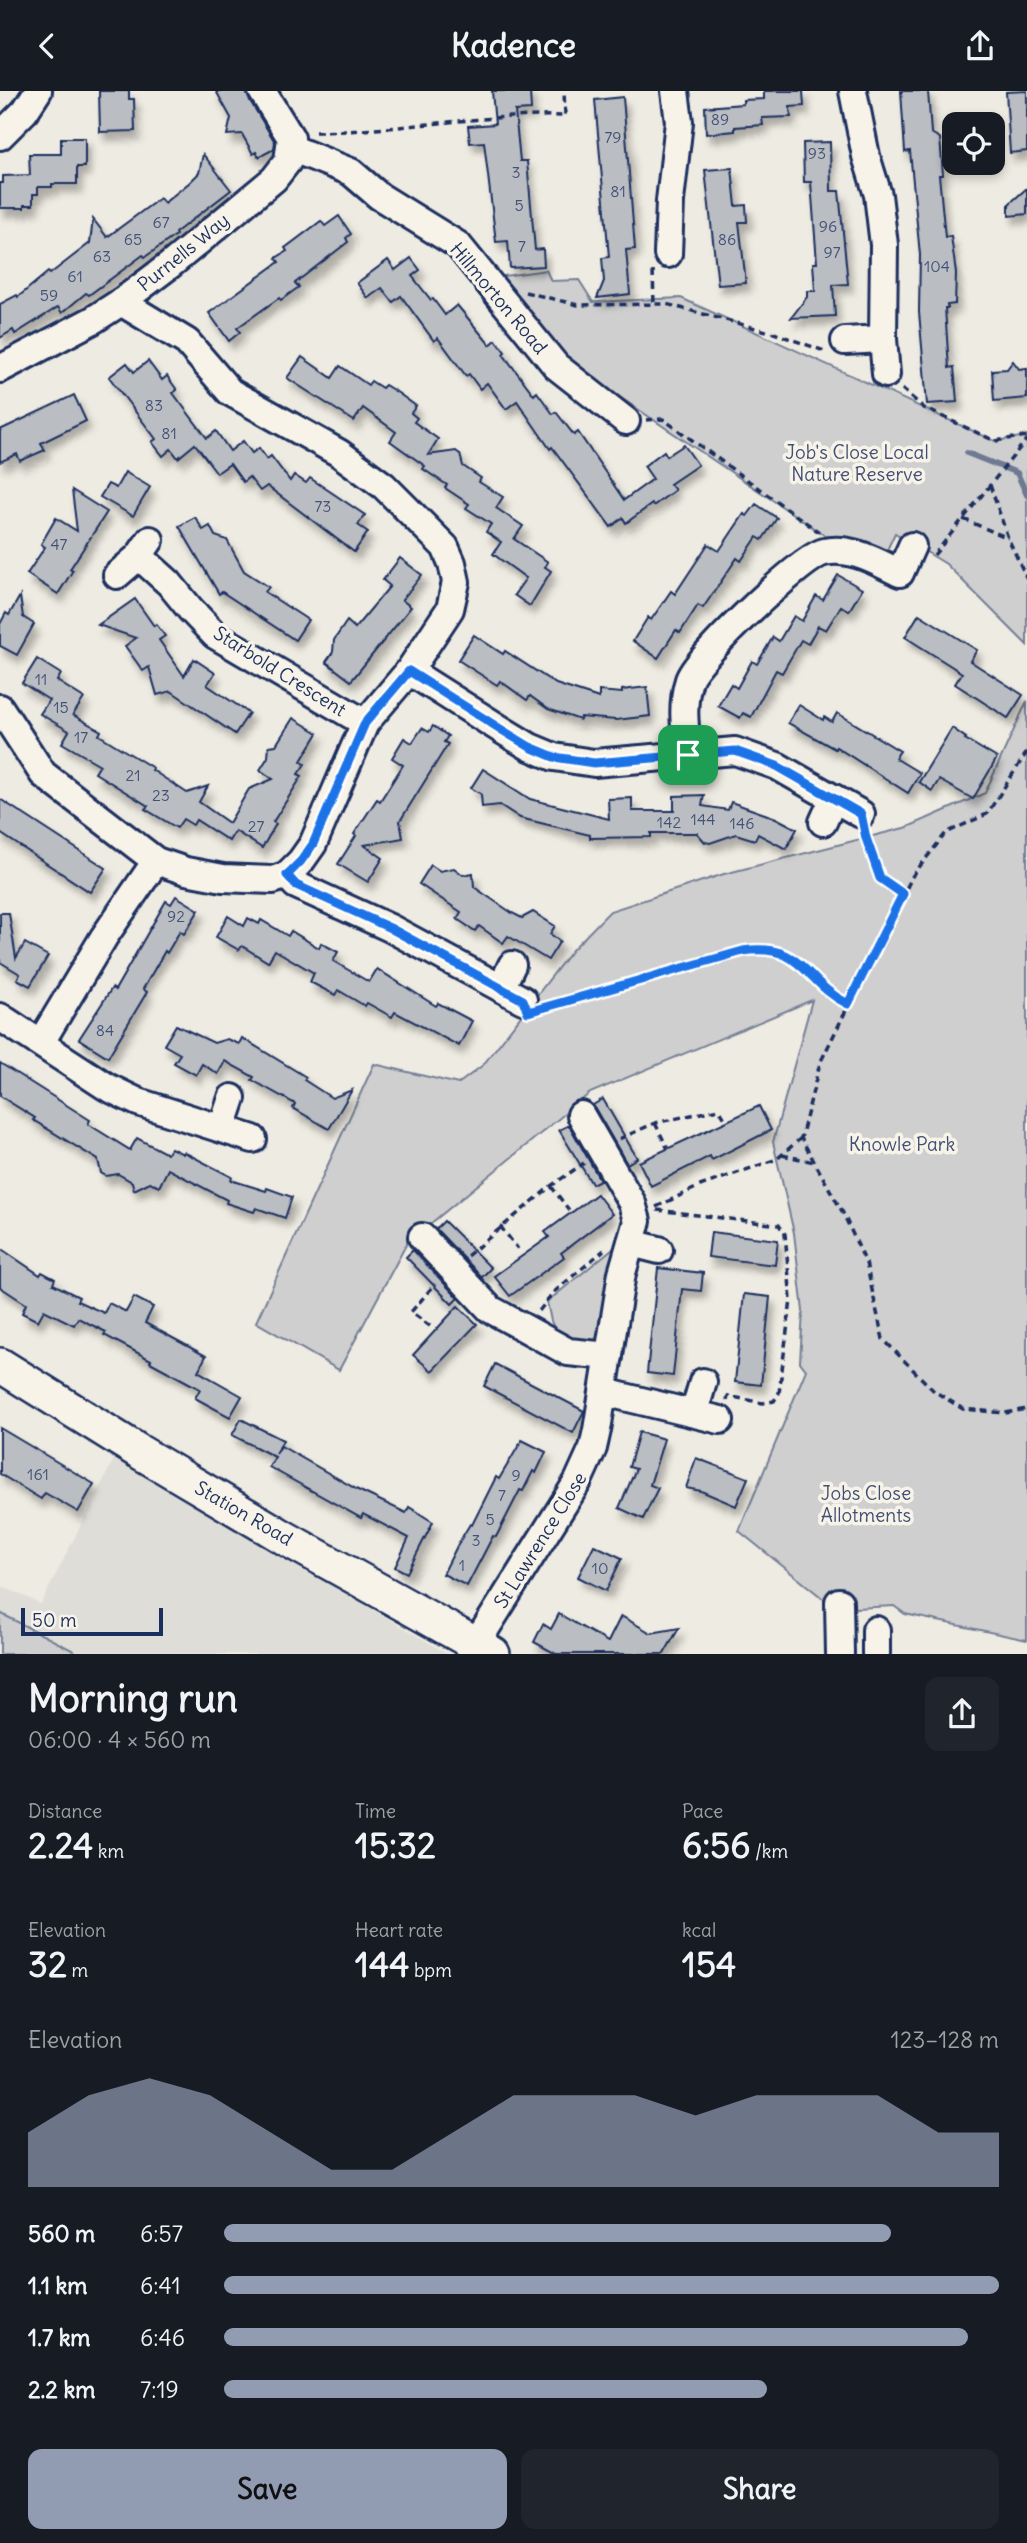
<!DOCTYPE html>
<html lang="en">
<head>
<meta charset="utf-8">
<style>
  body { margin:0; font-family:Delius,sans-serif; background:#20242c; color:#f1f3f6; height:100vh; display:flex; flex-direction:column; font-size:26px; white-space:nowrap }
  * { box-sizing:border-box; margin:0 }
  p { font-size:23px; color:#9ea1a6 }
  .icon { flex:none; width:38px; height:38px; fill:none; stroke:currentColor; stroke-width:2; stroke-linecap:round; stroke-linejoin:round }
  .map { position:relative; height:1563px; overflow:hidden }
  .sheet { display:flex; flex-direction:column; background:#171b24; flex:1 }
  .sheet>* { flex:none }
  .buttons { position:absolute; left:942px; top:21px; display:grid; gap:14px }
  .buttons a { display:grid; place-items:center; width:63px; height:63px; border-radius:14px; background:#171b24; box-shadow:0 4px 10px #0003; font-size:35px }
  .scale { position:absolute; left:21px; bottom:18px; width:142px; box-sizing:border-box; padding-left:7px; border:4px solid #1b2f5e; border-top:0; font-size:19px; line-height:24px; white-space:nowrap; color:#1b2f5e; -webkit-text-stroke:5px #f7f3e8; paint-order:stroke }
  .pin { position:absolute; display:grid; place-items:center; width:60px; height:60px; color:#fff; margin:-30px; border-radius:14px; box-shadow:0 4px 10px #0006 }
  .round { display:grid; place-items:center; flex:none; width:74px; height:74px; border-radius:14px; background:#20242c }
  .headline { display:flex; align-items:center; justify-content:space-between; height:119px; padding:0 28px }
  h1 { font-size:38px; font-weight:700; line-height:52px }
  .figures { display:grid; grid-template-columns:repeat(3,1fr); gap:10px; height:119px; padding:7px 28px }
  .figures div { display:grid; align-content:center }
  .figures b { font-size:35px; font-weight:700 }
  .figures small { font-size:19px; font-weight:400 }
  .figures p { font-size:19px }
  .chart { height:196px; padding:14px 28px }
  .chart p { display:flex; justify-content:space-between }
  .chart svg { width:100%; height:126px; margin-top:7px; fill:#919bb2; opacity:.7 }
  .action { display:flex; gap:14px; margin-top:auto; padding:14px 28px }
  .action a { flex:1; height:80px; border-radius:14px; background:#919bb2; color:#111; font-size:28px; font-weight:700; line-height:80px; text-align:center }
  .action a+a { background:#20242c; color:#f1f3f6 }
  ul { padding:0 28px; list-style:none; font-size:23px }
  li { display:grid; grid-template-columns:112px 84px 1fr; align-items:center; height:52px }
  li i { height:18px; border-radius:9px; background:#919bb2 }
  header { display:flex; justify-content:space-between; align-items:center; height:91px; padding:0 28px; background:#171b24; font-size:32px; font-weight:700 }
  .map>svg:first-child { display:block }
</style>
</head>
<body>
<header><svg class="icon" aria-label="back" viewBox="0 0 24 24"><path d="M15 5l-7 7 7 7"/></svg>Kadence<svg class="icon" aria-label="share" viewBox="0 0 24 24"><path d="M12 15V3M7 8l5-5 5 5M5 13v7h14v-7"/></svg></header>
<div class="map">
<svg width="1027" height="1563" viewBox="0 0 1027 1563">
  <defs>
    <filter id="shadow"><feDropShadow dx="4.5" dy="8" stdDeviation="3.5" flood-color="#0004"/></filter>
  </defs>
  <rect width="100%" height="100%" fill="#eeebe2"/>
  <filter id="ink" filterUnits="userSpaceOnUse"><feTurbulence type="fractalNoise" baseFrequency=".0143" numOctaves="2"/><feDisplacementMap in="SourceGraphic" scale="14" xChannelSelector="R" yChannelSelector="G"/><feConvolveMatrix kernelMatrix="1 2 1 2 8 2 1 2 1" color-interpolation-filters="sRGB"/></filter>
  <g filter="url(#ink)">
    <polygon fill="#deddd8" points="115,1366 448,1563 0,1563 0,1494 41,1513"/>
    <g fill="#cfcfcf" stroke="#757f96" stroke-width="2">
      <polygon points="546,179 551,190 579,189 593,211 681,207 995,350 1027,345 1027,554 946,473 895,442 886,461 833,450 559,265 496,186"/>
      <polygon points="1027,610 1027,1549 905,1523 894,1515 836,1518 739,1440 806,1279 800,1271 803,1220 794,1142 773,1051 812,909 590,1002 407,1152 339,1279 256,1231 374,973 458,993 483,974 572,859 610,820 724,783 908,736 985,702"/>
      <polygon points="612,1158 616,1164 605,1220 596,1248 586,1255 559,1248 551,1230 547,1211"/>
      <polygon points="0,1522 74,1560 73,1563 0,1563"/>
    </g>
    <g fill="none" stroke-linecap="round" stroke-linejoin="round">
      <polyline stroke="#6e7992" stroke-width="6" points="967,362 1017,382 1027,404"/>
    </g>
    <g fill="#babdc2" stroke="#1b2f5e" stroke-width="2" filter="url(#shadow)">
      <polygon points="99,0 129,0 129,8 134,8 135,40 100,41"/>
      <polygon points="216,0 246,0 249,8 275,51 274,58 259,66 256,61 253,63 242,43 227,44 231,27"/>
      <polygon points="492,0 530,0 531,19 515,20 520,70 527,70 535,159 543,158 544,175 510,177 508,150 496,151 484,51 470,52 468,35 495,33"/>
      <polygon points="764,0 803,0 804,15 790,16 791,26 762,27 763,34 735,36 735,40 706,43 705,16 743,13 743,9 764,8"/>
      <polygon points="901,0 928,0 931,42 940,47 943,84 939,84 945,146 951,145 956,182 955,213 947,214 948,217 945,217 949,277 954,276 957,311 927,313 919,221 920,164 910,60 905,61"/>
      <polygon points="1027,0 1027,60 1010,62 1006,1"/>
      <polygon points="623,6 635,158 626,159 630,203 597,207 604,190 602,167 609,166 595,9"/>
      <polygon points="61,47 85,47 85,76 77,76 77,93 52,93 52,96 38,96 38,103 33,103 33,114 24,114 24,117 0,117 0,92 3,92 3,85 30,84 29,63 61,63"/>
      <polygon points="830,51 831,100 839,100 848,193 833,194 835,225 791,227 807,206 807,200 815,200 813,172 817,172 811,91 804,91 803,52"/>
      <polygon points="203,63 231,99 175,142 176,144 145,166 143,164 89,204 86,202 62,222 58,216 15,243 13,239 0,247 0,213 17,204 18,206 48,181 50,183 90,152 93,128 107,146 160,107 164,112 190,91 199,82"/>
      <polygon points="732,77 736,115 746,114 747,131 739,131 746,192 718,194 705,79"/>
      <polygon points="1027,97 1027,123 1009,125 1009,113"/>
      <polygon points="339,125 351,143 346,147 348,151 295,192 299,196 281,209 279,207 237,237 240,241 229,250 209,222 279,171 276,167 287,160 285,157 321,130 325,135"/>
      <polygon points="411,167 420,179 412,185 431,209 433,208 445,224 457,214 490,254 496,249 505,261 503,263 534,304 537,301 553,323 556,321 574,344 578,341 624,409 653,388 644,375 664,360 667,365 684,354 698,374 670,393 675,399 653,415 652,413 626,432 623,427 611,436 552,356 550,358 541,345 517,310 506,318 487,292 480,298 469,283 466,285 438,247 434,250 401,205 393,211 382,197 368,207 357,192 388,169 395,179"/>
      <polygon points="302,266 332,287 340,275 368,294 371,290 382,297 385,294 398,302 416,315 411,322 417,327 414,331 438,348 428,364 456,360 460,363 463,375 481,387 479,391 503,406 496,417 523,435 514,448 548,471 545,476 551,480 530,515 514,504 526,487 493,463 501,451 486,441 491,433 466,417 469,413 445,397 447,394 423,378 425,375 390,350 396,341 363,317 354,330 287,287"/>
      <polygon points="148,270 162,289 167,285 177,299 173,302 207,347 216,340 230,360 243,350 252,362 259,357 267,368 271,365 290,390 294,384 306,392 310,387 365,424 358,434 368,441 354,461 267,395 260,400 249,386 243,391 230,373 217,382 195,353 178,367 171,358 163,365 152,351 156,348 109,286 127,272 134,281"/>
      <polygon points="1013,270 1019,278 1027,277 1027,307 994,310 992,279 1007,278"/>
      <polygon points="74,304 86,330 41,352 45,359 20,370 17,363 0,371 0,339"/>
      <polygon points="125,381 150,396 133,425 100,406 108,393 116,397"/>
      <polygon points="72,399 107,421 70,478 73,479 58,503 27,483 45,456 41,453 56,427 77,440"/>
      <polygon points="756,413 777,427 762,449 757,446 741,470 737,467 703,517 698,514 680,542 676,539 658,567 633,550 648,526 651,529 671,500 675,503 708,453 719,460 744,423 747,425"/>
      <polygon points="195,426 203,439 210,435 215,445 227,449 244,480 269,496 265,501 308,529 295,549 222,501 219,503 179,435"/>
      <polygon points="400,467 422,484 402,509 411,516 351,590 326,571 333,561 334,549 347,530 355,537 390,495 383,489"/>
      <polygon points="838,484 862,498 849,520 841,515 826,539 818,535 808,553 801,549 782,582 776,579 751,626 743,622 740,627 718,615 731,593 737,597 752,570 757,573 773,546 779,550 794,525 802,530 816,505 823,509"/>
      <polygon points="20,505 23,526 34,533 17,564 0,555 0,533 6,522 9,524"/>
      <polygon points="135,508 154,535 156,533 165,545 159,549 184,585 194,568 215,582 207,594 249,622 235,643 171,600 157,604 149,576 143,580 125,555 136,547 98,534"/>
      <polygon points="919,523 977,559 970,570 1023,604 1008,627 955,593 962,582 905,546"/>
      <polygon points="474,544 503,563 505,560 556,593 599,607 599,600 622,602 622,599 647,596 650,625 616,629 581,626 580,629 548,618 530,605 527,609 500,590 497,594 458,569"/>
      <polygon points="37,568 61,583 57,590 84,607 73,624 101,640 99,644 153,677 152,679 187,702 208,695 199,711 229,732 249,698 273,688 260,679 268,666 269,655 276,654 293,627 318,642 301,670 305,673 298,683 302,685 273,731 276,733 262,757 235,740 229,750 196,729 193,734 183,728 177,737 145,718 148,715 95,682 100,674 62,652 69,640 40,623 49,609 22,592"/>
      <polygon points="799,614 823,629 824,626 832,631 837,622 900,660 895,667 920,682 908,702 836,656 835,658 788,632"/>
      <polygon points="433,635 448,645 444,651 448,653 400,730 403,747 364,754 383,767 368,791 338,773 356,745 354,743 377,708 380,710 403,674 392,667 404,647 412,652 422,637 429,641"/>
      <polygon points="952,637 966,647 965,648 997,667 973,708 939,689 932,700 919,691"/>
      <polygon points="483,678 530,708 609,728 608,708 632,707 632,720 674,720 674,705 704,704 702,715 728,719 731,711 776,727 797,738 786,758 758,743 755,749 736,743 710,752 705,751 697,742 651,742 651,746 590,747 590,744 520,727 500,714 482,716 481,703 471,697"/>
      <polygon points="0,708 106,777 90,801 0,742"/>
      <polygon points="431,774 440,780 454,777 463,784 473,782 474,796 512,822 522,827 533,821 555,835 550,843 560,850 548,869 508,845 503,852 479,835 475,840 457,828 461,821 419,793"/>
      <polygon points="176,805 199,819 184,843 180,840 167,862 165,860 143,898 147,901 108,966 79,948 112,897 115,899 166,810 171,813"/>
      <polygon points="0,822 9,822 16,867 25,852 48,865 30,895 17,888 20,883 0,871"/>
      <polygon points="228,825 244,835 248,827 259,833 261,829 288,845 291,840 319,857 321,852 338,861 333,870 369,891 377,878 436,915 438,912 472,930 459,955 395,921 392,926 367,912 365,915 338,899 335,904 310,891 314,882 275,859 268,871 242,855 239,859 216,846"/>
      <polygon points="176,934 214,952 227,948 239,953 242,947 306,986 304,989 332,1007 352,999 329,1038 293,1017 295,1013 252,989 254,986 225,970 218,983 202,973 196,984 174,972 180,963 164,954"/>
      <polygon points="0,972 90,1029 88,1033 130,1059 137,1047 167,1063 171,1057 183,1063 184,1061 232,1086 231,1089 266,1100 267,1097 292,1106 285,1127 256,1117 254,1121 226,1112 227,1109 168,1078 159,1096 150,1091 134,1099 132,1091 118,1083 106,1085 101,1082 98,1069 33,1029 35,1027 0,1005"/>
      <polygon points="603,1008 637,1067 627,1073 593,1014"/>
      <polygon points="759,1015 771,1039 712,1069 710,1065 651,1095 639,1071"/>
      <polygon points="569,1034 600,1089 592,1093 559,1039"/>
      <polygon points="597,1103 612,1123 561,1162 564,1166 510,1205 494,1185 549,1146 545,1141"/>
      <polygon points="444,1130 491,1177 482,1186 436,1138"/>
      <polygon points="711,1141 778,1149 775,1174 708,1166"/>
      <polygon points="0,1157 40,1184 42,1181 55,1188 53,1193 79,1206 77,1210 104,1222 109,1212 126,1221 134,1206 153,1216 145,1232 206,1265 198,1280 242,1305 230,1326 195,1307 200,1298 150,1271 151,1269 104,1244 106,1241 78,1227 74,1234 44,1219 38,1230 22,1222 26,1213 0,1196"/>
      <polygon points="413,1159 458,1207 452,1213 406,1166"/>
      <polygon points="658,1177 703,1182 701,1200 682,1198 673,1285 647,1282"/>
      <polygon points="744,1203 770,1206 761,1294 735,1291"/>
      <polygon points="458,1215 477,1233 432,1280 413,1264"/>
      <polygon points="495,1273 584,1320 573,1342 484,1295"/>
      <polygon points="241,1328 283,1349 276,1363 281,1355 358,1399 406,1422 409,1416 433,1431 407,1482 395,1476 409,1447 363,1423 361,1427 269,1376 275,1366 232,1344"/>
      <polygon points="0,1337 94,1393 78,1421 45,1402 41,1408 0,1383"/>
      <polygon points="639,1341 664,1348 650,1394 658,1397 643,1428 619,1417 636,1378 629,1376"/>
      <polygon points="522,1349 546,1361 536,1382 533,1380 523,1400 520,1399 496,1446 493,1445 467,1495 443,1483 458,1453 470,1433 472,1434 496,1386 499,1388"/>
      <polygon points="696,1367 748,1387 736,1415 701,1400 686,1397"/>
      <polygon points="594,1454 622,1467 606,1500 578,1486"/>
      <polygon points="559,1523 608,1551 621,1525 651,1542 679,1537 664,1563 556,1563 534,1551 543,1533 551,1538"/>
    </g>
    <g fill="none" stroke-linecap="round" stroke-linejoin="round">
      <defs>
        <g id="minor">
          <polyline points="853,0 866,65 878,104 884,154 883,248 886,283"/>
          <polyline points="0,45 25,20 38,0"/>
          <polyline points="291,57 351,81 379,105 458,154 556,275 626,330"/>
          <polyline points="668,163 670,110 679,31 675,0"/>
          <polyline points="845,250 883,248"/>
          <polyline points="0,278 93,229 121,211 170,174 274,88 288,70 291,47 262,0"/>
          <polyline points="139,465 169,492 191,519 215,544 365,632"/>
          <polyline points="117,484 139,465 150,449"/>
          <polyline points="409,580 502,639 530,656 554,666 594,672 735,660 777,675 861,723"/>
          <polyline points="0,617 43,683 156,770 186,780 223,787 273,789 287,784 301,770 313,753 365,632 409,580 450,518 456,491 452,472 445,456 384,395 339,362 230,301 187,251 121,211"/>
          <path d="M 688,664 C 685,638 681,614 689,589 C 696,567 802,466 824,461 C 851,455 877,471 900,482 L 912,455"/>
          <polyline points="823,731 834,707"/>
          <polyline points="287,784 296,794 390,837 523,909"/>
          <polyline points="501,897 512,874"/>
          <polyline points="0,926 107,996 138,1011 253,1048"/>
          <polyline points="41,951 104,846 156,770"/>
          <polyline points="222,1037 232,1007"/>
          <polyline points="422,1146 490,1218 568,1261 609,1265"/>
          <polyline points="631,1152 659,1159"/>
          <polyline points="604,1301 720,1329"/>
          <polyline points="694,1322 703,1291"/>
          <polyline points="839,1511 840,1563"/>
          <polyline points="876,1539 876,1563"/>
          <polyline points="476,1553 578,1390 593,1357 597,1339 622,1182 637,1130 632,1112 581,1024"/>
        </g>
        <polyline id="major" points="0,1274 138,1360 285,1447 493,1563"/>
      </defs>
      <use href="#minor" stroke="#1b2f5e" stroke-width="32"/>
      <use href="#major" stroke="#1b2f5e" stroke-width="38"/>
      <g stroke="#1b2f5e" stroke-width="3.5" stroke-dasharray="7 5" stroke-linecap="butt">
        <path d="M 315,41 C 399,40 481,23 565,25 L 564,0"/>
        <polyline points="653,180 654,213"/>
        <polyline points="525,201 578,214 666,213 774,242 827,261"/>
        <polyline points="902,298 924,317 995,350 1027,345"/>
        <polyline points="646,329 663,328 819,441"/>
        <polyline points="990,394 1008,447 1027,488"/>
        <polyline points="963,428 1008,447"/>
        <polyline points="934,464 1027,348"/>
        <polyline points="1027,661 987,723 946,742 913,784 820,972 801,1047 843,1122 866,1172 883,1248 934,1300 963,1318 1005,1322 1027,1318"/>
        <polyline points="865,742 880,787 903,803"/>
        <path d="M 542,917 L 743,860 C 804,851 803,891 848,913"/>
        <polyline points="655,1032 668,1058"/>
        <polyline points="619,1048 655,1032 719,1018 727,1031"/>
        <polyline points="782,1064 814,1071"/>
        <polyline points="551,1095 569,1119"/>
        <polyline points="656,1116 700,1095 777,1068 801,1047"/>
        <polyline points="657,1119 779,1134 785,1143 791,1209 779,1302 774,1310 763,1312 728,1305 727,1310"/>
        <polyline points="500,1135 518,1158"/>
        <polyline points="467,1165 551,1095 584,1072"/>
        <polyline points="539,1220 554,1201 604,1159"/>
        <polyline points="430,1235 411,1221 435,1193"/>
      </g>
      <use href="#minor" stroke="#f7f3e8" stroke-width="26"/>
      <use href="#major" stroke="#f7f3e8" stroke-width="33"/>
    </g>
  </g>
  <g fill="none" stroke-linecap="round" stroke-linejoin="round" filter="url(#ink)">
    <defs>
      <path id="route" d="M 409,580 L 502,639 L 530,656 L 554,666 L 594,672 L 735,660 L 777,675 L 861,723 L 866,747 L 880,787 L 903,803 L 848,913 C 803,891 804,851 743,860 L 528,921 L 523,909 L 390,837 L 296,794 L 287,784 L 301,770 L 313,753 L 365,632 Z"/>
    </defs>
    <use href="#route" stroke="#fff" stroke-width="14"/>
    <use href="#route" stroke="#1a73e8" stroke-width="9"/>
  </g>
  <g text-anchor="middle" stroke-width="7" stroke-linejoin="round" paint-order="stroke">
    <g font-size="16" fill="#435277">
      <text x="720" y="34">89</text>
      <text x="613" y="52">79</text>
      <text x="817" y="68">93</text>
      <text x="516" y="87">3</text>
      <text x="618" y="106">81</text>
      <text x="519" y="120">5</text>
      <text x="161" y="137">67</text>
      <text x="828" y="141">96</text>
      <text x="133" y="154">65</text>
      <text x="727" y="154">86</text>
      <text x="522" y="161">7</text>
      <text x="832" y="167">97</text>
      <text x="102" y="171">63</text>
      <text x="937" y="181">104</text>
      <text x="75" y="191">61</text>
      <text x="49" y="210">59</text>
      <text x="154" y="320">83</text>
      <text x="169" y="348">81</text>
      <text x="323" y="421">73</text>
      <text x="59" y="459">47</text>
      <text x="41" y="594">11</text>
      <text x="61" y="622">15</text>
      <text x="81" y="652">17</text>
      <text x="133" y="690">21</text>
      <text x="161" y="710">23</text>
      <text x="703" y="734">144</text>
      <text x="669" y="737">142</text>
      <text x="742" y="738">146</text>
      <text x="256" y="741">27</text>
      <text x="176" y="831">92</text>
      <text x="105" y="945">84</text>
      <text x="38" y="1389">161</text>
      <text x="516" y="1390">9</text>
      <text x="502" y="1410">7</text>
      <text x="490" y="1434">5</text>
      <text x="476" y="1455">3</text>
      <text x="462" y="1480">1</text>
      <text x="600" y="1483">10</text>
    </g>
    <g font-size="19" fill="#1b2f5e" stroke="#f7f3e8">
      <text transform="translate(183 161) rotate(-39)" y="7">Purnells Way</text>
      <text transform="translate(499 207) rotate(50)" y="7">Hillmorton Road</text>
      <text transform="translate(280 580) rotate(32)" y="7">Starbold Crescent</text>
      <text transform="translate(244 1422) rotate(30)" y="7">Station Road</text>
      <text transform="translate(540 1449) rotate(-58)" y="7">St Lawrence Close</text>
    </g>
    <g font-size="19" fill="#3f4f75" stroke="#f7f3e8">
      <text x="857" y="368">Job's Close Local<tspan x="857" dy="22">Nature Reserve</tspan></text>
      <text x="902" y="1060">Knowle Park</text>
      <text x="866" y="1409">Jobs Close<tspan x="866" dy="22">Allotments</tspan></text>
    </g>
  </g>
</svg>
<div class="buttons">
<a><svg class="icon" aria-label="locate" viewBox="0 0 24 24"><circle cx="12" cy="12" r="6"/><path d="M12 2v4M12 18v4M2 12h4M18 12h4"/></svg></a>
</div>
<div class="scale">50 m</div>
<div class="pin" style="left:688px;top:664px;background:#1e9e55"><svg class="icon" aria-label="arrive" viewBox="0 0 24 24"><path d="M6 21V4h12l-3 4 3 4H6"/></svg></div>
</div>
<section class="sheet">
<div class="headline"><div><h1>Morning run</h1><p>06:00 · 4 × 560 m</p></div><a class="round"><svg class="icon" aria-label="share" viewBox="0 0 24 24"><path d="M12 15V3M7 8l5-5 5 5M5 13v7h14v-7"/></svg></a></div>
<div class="figures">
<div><p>Distance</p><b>2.24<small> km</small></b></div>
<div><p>Time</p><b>15:32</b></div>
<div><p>Pace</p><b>6:56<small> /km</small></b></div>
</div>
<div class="figures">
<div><p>Elevation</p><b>32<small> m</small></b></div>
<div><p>Heart rate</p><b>144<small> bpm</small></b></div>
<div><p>kcal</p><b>154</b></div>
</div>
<div class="chart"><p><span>Elevation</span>123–128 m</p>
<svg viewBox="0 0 160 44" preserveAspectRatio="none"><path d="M0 44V25L10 12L20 6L30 12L40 25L50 38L60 38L70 25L80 12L90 12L100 12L110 19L120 12L130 12L140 12L150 25L160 25V44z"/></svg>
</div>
<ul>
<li><b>560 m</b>6:57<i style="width:86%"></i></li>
<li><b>1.1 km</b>6:41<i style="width:100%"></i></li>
<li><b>1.7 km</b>6:46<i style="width:96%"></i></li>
<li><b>2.2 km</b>7:19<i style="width:70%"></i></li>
</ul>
<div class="action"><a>Save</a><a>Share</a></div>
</section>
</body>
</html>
